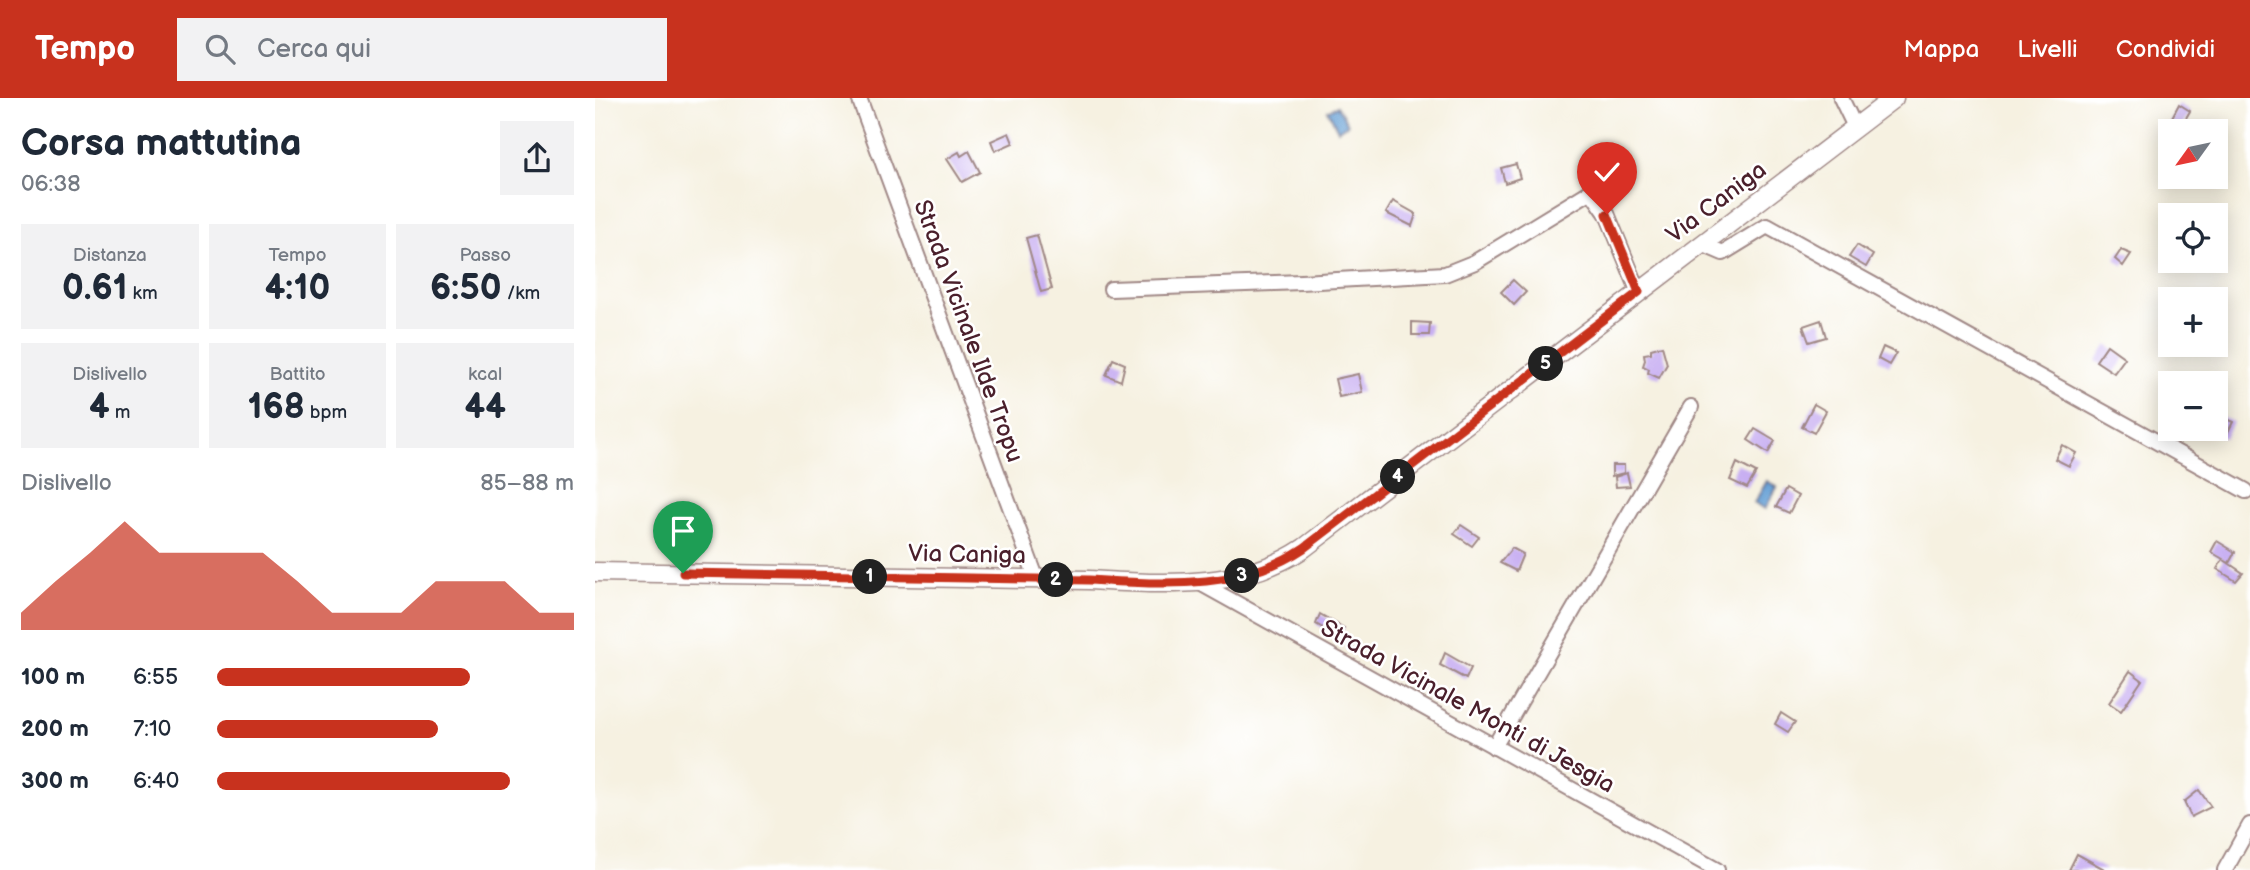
<!DOCTYPE html>
<html lang="it">
<head>
<meta charset="utf-8">
<style>
  body { margin:0; font-family:"Balsamiq Sans",sans-serif; background:#f2f2f3; color:#1f2937; height:100vh; display:flex; flex-direction:column; font-size:26px; white-space:nowrap }
  * { box-sizing:border-box; margin:0 }
  p { font-size:23px; color:#747a83 }
  .icon { flex:none; width:38px; height:38px; fill:none; stroke:currentColor; stroke-width:2; stroke-linecap:round; stroke-linejoin:round }
  .map { position:relative; flex:1; overflow:hidden }
  .sheet { display:flex; flex-direction:column; background:#fff; width:595px }
  .sheet>* { flex:none }
  .needle { width:46px; rotate:237deg }
  .tools { position:absolute; left:1563px; top:21px; display:grid; gap:14px }
  .tools a { display:grid; place-items:center; width:70px; height:70px; border-radius:0px; background:#fff; box-shadow:0 4px 18px #0003; font-size:35px }
  .pin { position:absolute; display:grid; place-items:center; width:60px; height:60px; color:#fff; margin:-72px -30px; border-radius:50% 50% 50% 0; rotate:-45deg; box-shadow:0 0 7px #0007 }
  .pin .icon { rotate:45deg }
  .km { position:absolute; width:35px; height:35px; margin:-18px; border-radius:50%; background:#222; color:#fff; font-size:19px; line-height:35px; text-align:center }
  .round { display:grid; place-items:center; flex:none; width:74px; height:74px; border-radius:0px; background:#f2f2f3 }
  .head { display:flex; align-items:center; justify-content:space-between; height:119px; padding:0 21px }
  h1 { font-size:38px; font-weight:800; line-height:52px }
  .stats { display:grid; grid-template-columns:repeat(3,1fr); gap:10px; height:119px; padding:7px 21px }
  .stats div { display:grid; align-content:center; border-radius:0px; background:#f2f2f3; text-align:center }
  .stats b { font-size:35px; font-weight:800 }
  .stats small { font-size:19px; font-weight:400 }
  .stats p { font-size:19px }
  .chart { height:196px; padding:14px 21px }
  .chart p { display:flex; justify-content:space-between }
  .chart svg { width:100%; height:126px; margin-top:7px; fill:#c8321e; opacity:.7 }
  ul { padding:0 21px; list-style:none; font-size:23px }
  li { display:grid; grid-template-columns:112px 84px 1fr; align-items:center; height:52px }
  li i { height:18px; border-radius:9px; background:#c8321e }
  header { display:flex; align-items:center; gap:42px; box-sizing:border-box; height:98px; padding:0 35px; background:#c8321e; color:#fff }
  header strong { font-size:33px }
  nav { display:flex; gap:38px; margin-inline-start:auto; font-size:24px }
  .search { width:490px; height:63px; background:#f2f2f3; display:flex; align-items:center; gap:18px; box-sizing:border-box; padding:0 24px; border-radius:0px; color:#747a83; font-size:26px }
  main { display:flex; flex:1; min-height:0 }
  .map>svg:first-child { display:block }
</style>
</head>
<body>
<header>
<strong>Tempo</strong>
<div class="search"><svg class="icon" aria-label="search" viewBox="0 0 24 24"><circle cx="10" cy="10" r="6"/><path d="M15 15l6 6"/></svg>Cerca qui</div>
<nav><a>Mappa</a><a>Livelli</a><a>Condividi</a></nav>
</header>
<main>
<section class="sheet">
<div class="head"><div><h1>Corsa mattutina</h1><p>06:38</p></div><a class="round"><svg class="icon" aria-label="share" viewBox="0 0 24 24"><path d="M12 15V3M7 8l5-5 5 5M5 13v7h14v-7"/></svg></a></div>
<div class="stats">
<div><p>Distanza</p><b>0.61<small> km</small></b></div>
<div><p>Tempo</p><b>4:10</b></div>
<div><p>Passo</p><b>6:50<small> /km</small></b></div>
</div>
<div class="stats">
<div><p>Dislivello</p><b>4<small> m</small></b></div>
<div><p>Battito</p><b>168<small> bpm</small></b></div>
<div><p>kcal</p><b>44</b></div>
</div>
<div class="chart"><p><span>Dislivello</span>85–88 m</p>
<svg viewBox="0 0 160 44" preserveAspectRatio="none"><path d="M0 44V38L10 27L20 17L30 6L40 17L50 17L60 17L70 17L80 27L90 38L100 38L110 38L120 27L130 27L140 27L150 38L160 38V44z"/></svg>
</div>
<ul>
<li><b>100 m</b>6:55<i style="width:71%"></i></li>
<li><b>200 m</b>7:10<i style="width:62%"></i></li>
<li><b>300 m</b>6:40<i style="width:82%"></i></li>
</ul>
</section>
<div class="map">
<svg width="1655" height="772" viewBox="0 0 1655 772">
  <rect width="100%" height="100%" fill="#fff"/>
  <filter id="ink" filterUnits="userSpaceOnUse"><feTurbulence type="fractalNoise" baseFrequency=".0143" numOctaves="2"/><feDisplacementMap in="SourceGraphic" scale="14" xChannelSelector="R" yChannelSelector="G"/><feConvolveMatrix kernelMatrix="1 2 1 2 8 2 1 2 1" color-interpolation-filters="sRGB"/></filter>
  <filter id="wash" filterUnits="userSpaceOnUse"><feTurbulence type="fractalNoise" baseFrequency=".00686" numOctaves="4" result="noise"/><feDisplacementMap in="SourceGraphic" scale="28" xChannelSelector="R" yChannelSelector="G"/><feGaussianBlur stdDeviation="1.57" result="paint"/><feColorMatrix in="noise" values="0 0 0 0 0 0 0 0 0 0 0 0 0 0 0 0 0 1.4 0 .05"/><feComposite in="paint" operator="in"/></filter>
  <g filter="url(#wash)">
    <rect width="100%" height="100%" fill="#f6f1e1"/>
    <g fill="#66a0d5" stroke="#586080" stroke-width="2">
      <polygon points="742,8 753,26 743,32 733,13"/>
      <polygon points="1172,383 1182,389 1170,411 1159,405"/>
    </g>
    <g id="blocks">
      <g fill="#c8aff2">
        <polygon points="1584,6 1595,13 1584,32 1574,25"/>
        <polygon points="414,35 418,45 400,53 396,43"/>
        <polygon points="374,53 385,74 367,84 352,61 364,54 366,58"/>
        <polygon points="921,66 925,80 910,85 906,70"/>
        <polygon points="798,103 821,116 817,128 791,115"/>
        <polygon points="442,137 457,191 446,194 431,140"/>
        <polygon points="1262,147 1278,157 1271,169 1254,159"/>
        <polygon points="1526,152 1536,156 1528,168 1520,161"/>
        <polygon points="918,182 931,194 919,207 906,194"/>
        <polygon points="1226,222 1231,239 1214,244 1208,228"/>
        <polygon points="817,224 835,225 834,237 817,237"/>
        <polygon points="1512,247 1530,260 1519,275 1501,263"/>
        <polygon points="1067,248 1072,266 1064,280 1053,275 1054,271 1048,268 1050,262 1049,256 1056,255 1056,251"/>
        <polygon points="1288,249 1301,255 1294,267 1283,261"/>
        <polygon points="518,261 530,266 526,283 511,277"/>
        <polygon points="763,276 767,294 744,299 740,281"/>
        <polygon points="1219,306 1231,313 1219,335 1207,329"/>
        <polygon points="1624,318 1638,324 1630,340 1616,334 1620,331"/>
        <polygon points="1160,331 1180,343 1173,355 1153,342"/>
        <polygon points="1467,347 1481,355 1474,368 1460,361"/>
        <polygon points="1142,365 1161,375 1152,390 1135,382"/>
        <polygon points="1017,367 1029,367 1029,375 1017,378"/>
        <polygon points="1032,375 1035,388 1021,389 1020,379"/>
        <polygon points="1191,391 1203,398 1194,415 1181,409"/>
        <polygon points="866,427 884,439 877,448 859,436"/>
        <polygon points="1622,443 1640,454 1634,465 1629,462 1648,475 1641,483 1622,471 1628,461 1616,454"/>
        <polygon points="917,450 928,456 921,473 905,465"/>
        <polygon points="725,516 749,530 744,539 721,526"/>
        <polygon points="850,555 876,570 871,581 845,567"/>
        <polygon points="1535,573 1547,582 1526,613 1514,605"/>
        <polygon points="1186,615 1200,624 1193,634 1180,626"/>
        <polygon points="1604,692 1616,709 1596,719 1589,704"/>
        <polygon points="1482,756 1511,772 1474,772"/>
      </g>
    </g>
  </g>
  <g filter="url(#ink)">
    <use href="#blocks" fill-opacity="0" stroke="#a08886" stroke-width="2"/>
    <g fill="none" stroke-linecap="round" stroke-linejoin="round">
      <defs>
        <g id="minor">
          <polyline points="264,0 442,482"/>
          <polyline points="1246,0 1260,29"/>
          <polyline points="1107,146 1128,155 1172,128 1651,393"/>
          <polyline points="516,191 706,184 850,176 880,164 993,95 998,96 1012,116 1044,194"/>
          <polyline points="603,484 1122,772"/>
          <polyline points="899,649 1096,309"/>
          <polyline points="1630,772 1655,727"/>
        </g>
        <path id="tertiary" d="M 0,474 L 494,482 C 568,486 645,493 709,450 L 1299,0"/>
      </defs>
      <use href="#minor" stroke="#a08886" stroke-width="18"/>
      <use href="#tertiary" stroke="#a08886" stroke-width="21"/>
      <use href="#minor" stroke="#fff" stroke-width="14"/>
      <use href="#tertiary" stroke="#fff" stroke-width="18"/>
    </g>
  </g>
  <g fill="none" stroke-linecap="round" stroke-linejoin="round" filter="url(#ink)">
    <defs>
      <path id="route" d="M 88,475 L 494,482 C 568,486 645,493 709,450 L 1044,194 L 1012,116"/>
    </defs>
    <use href="#route" stroke="#fff" stroke-width="14"/>
    <use href="#route" stroke="#c8321e" stroke-width="9"/>
  </g>
  <g text-anchor="middle" stroke-width="5" stroke-linejoin="round" paint-order="stroke">
    <g font-size="24" fill="#4a1f2b" stroke="#fff">
      <text transform="translate(1121 104) rotate(-37)" y="8">Via Caniga</text>
      <text transform="translate(374 233) rotate(70)" y="8">Strada Vicinale Ilde Tropu</text>
      <text transform="translate(372 456) rotate(1)" y="8">Via Caniga</text>
      <text transform="translate(873 608) rotate(29)" y="8">Strada Vicinale Monti di Jesgia</text>
    </g>
  </g>
</svg>
<div class="tools">
<a><svg class="needle" viewBox="-14 -14 28 28"><path d="M0-13l5 13h-10z" fill="#e53935"/><path d="M0 13l5-13h-10z" fill="#747a83"/></svg></a>
<a><svg class="icon" aria-label="locate" viewBox="0 0 24 24"><circle cx="12" cy="12" r="6"/><path d="M12 2v4M12 18v4M2 12h4M18 12h4"/></svg></a>
<a>+</a>
<a>−</a>
</div>
<div class="pin" style="left:88px;top:475px;background:#1e9e55"><svg class="icon" aria-label="arrive" viewBox="0 0 24 24"><path d="M6 21V4h12l-3 4 3 4H6"/></svg></div>
<div class="pin" style="left:1012px;top:116px;background:#d93025"><svg class="icon" aria-label="check" viewBox="0 0 24 24"><path d="M5 12l5 5 9-10"/></svg></div>
<b class="km" style="left:275px;top:479px">1</b>
<b class="km" style="left:461px;top:482px">2</b>
<b class="km" style="left:647px;top:478px">3</b>
<b class="km" style="left:803px;top:379px">4</b>
<b class="km" style="left:951px;top:266px">5</b>
</div>
</main>
</body>
</html>
